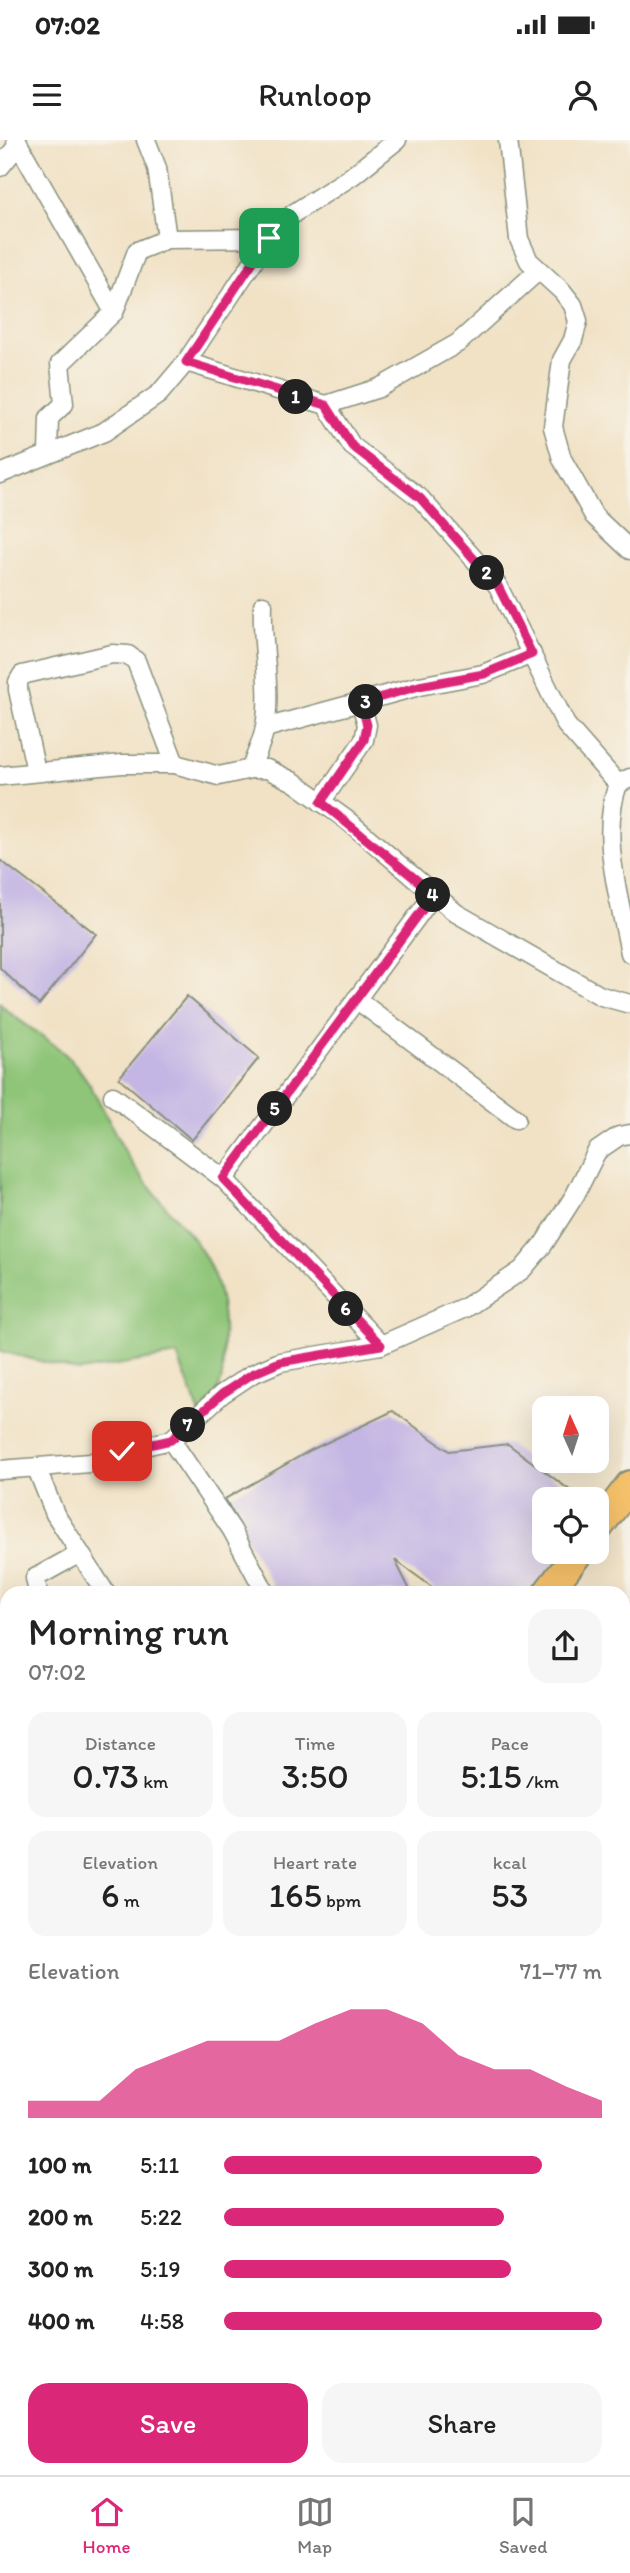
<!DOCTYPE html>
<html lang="en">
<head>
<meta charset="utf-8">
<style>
  body { margin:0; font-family:Itim,sans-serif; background:#f6f6f6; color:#222; height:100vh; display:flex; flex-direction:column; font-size:26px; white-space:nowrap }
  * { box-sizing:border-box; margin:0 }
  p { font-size:23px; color:#767676 }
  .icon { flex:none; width:38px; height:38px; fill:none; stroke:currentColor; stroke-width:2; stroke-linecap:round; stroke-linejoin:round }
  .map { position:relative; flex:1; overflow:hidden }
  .drawer { position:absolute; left:0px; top:1446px; width:630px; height:891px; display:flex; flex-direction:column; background:#fff; border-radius:21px 21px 0 0; box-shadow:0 7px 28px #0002 }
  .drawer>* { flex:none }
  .needle { width:46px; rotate:357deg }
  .buttons { position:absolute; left:532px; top:1256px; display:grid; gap:14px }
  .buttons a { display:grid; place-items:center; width:77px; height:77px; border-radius:14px; background:#fff; box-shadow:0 7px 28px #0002; font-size:35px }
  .pin { position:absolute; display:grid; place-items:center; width:60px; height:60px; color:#fff; margin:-30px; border-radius:14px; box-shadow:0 4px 10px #0006 }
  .km { position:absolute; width:35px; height:35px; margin:-18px; border-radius:50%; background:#222; color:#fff; font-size:19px; line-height:35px; text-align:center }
  .round { display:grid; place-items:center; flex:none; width:74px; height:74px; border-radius:21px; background:#f6f6f6 }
  .head { display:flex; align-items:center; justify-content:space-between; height:119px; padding:0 28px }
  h1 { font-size:38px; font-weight:600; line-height:52px }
  .figures { display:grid; grid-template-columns:repeat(3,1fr); gap:10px; height:119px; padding:7px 28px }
  .figures div { display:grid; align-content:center; border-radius:18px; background:#f6f6f6; text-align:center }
  .figures b { font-size:35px; font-weight:600 }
  .figures small { font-size:19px; font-weight:400 }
  .figures p { font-size:19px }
  .chart { height:196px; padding:14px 28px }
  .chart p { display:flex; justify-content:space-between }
  .chart svg { width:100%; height:126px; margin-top:7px; fill:#db2777; opacity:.7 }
  .cta { display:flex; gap:14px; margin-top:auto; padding:14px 28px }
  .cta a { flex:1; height:80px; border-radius:21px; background:#db2777; color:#fff; font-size:28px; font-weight:600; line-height:80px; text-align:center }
  .cta a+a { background:#f6f6f6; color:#222 }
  ul { padding:0 28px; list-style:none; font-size:23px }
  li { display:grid; grid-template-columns:112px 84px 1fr; align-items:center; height:52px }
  li i { height:18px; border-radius:9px; background:#db2777 }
  .status { display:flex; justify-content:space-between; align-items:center; height:49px; padding:0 35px; background:#fff; direction:ltr }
  .status svg { height:19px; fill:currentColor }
  header { display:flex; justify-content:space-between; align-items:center; height:91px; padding:0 28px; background:#fff; font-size:32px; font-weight:600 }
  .tabs { display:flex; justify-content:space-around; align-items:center; height:98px; border-top:2px solid #e0e0e0; background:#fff; font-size:19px; color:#767676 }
  .tabs a { display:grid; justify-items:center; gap:4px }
  .tabs .active { color:#db2777 }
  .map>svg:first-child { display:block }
</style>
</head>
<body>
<div class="status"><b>07:02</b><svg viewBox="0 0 49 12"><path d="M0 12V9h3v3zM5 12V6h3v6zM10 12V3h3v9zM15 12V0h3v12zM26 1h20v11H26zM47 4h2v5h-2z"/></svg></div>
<header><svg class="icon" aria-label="menu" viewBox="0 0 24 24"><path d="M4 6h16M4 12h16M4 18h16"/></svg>Runloop<svg class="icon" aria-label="person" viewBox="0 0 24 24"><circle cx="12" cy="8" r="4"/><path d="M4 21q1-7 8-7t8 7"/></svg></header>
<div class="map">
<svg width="630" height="2335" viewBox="0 0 630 2335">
  <rect width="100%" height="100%" fill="#f7f3e8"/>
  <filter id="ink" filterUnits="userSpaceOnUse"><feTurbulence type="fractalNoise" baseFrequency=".0143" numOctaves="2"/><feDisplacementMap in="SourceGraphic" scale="14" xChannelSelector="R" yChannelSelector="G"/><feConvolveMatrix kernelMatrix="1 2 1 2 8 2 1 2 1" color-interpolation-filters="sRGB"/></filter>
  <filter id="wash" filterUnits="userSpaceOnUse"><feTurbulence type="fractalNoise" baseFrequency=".00686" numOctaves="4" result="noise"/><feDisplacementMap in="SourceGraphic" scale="28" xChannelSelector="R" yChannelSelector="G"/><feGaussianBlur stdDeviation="1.57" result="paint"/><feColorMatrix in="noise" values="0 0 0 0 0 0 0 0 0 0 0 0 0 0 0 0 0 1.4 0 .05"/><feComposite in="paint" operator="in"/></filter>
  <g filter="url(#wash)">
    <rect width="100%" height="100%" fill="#f1e2c6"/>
    <path fill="#8fc578" stroke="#578156" stroke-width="2" d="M 0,864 C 20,884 47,896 67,916 C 96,943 109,987 130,1020 C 176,1092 227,1105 223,1203 C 222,1243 226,1243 200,1275 L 177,1215 L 79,1231 L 0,1211 Z"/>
    <g id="blocks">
      <g fill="#c3b5e4">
        <polygon points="0,720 96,794 39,865 0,828"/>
        <polygon points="187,856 259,918 192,1000 119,938"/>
        <polygon points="393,1271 449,1311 508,1304 583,1360 544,1360 544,1412 564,1412 532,1452 439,1452 395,1420 411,1452 276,1452 225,1359 311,1310"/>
      </g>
    </g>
  </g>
  <g filter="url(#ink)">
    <use href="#blocks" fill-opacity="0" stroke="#88907d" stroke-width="2"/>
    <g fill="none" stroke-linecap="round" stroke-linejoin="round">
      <defs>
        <g id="minor">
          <polyline points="16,0 114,172"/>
          <polyline points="146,0 157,28 167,99"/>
          <polyline points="508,0 519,99 529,121 562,151 573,165 578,181 573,200 562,220 553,287 562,319 594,376 630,410"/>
          <polyline points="0,27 19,4"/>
          <polyline points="186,222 326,265 352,306 420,358 498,446 566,585 618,644"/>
          <polyline points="326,265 379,248 458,203 539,130"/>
          <polyline points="48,313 49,278 64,264 60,224 114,172 137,111 167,99 269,98"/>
          <polyline points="0,334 104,292 159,254 186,222 269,98 294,73 352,36 397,0"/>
          <polyline points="265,588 419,546 483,534 532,514"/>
          <path d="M 251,629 C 255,615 263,601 265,587 C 272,547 261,505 263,465"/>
          <polyline points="36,631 18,550 18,542 22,535 112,514 128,515 136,521 175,624"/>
          <polyline points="0,636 122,624 175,624 219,636 251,629 267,629 294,642 347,680 456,773 601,856 630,864"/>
          <path d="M 630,638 L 618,644 C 599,697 620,759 630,813"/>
          <polyline points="321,662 364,600 367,585 361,563"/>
          <polyline points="356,859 516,979"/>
          <polyline points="113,956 224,1039 381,1205"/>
          <polyline points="224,1039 434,754"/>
          <polyline points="171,1300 232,1390 265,1452"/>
          <polyline points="37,1329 55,1374 105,1452"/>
          <polyline points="0,1330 90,1323 123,1311 171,1300 222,1254 252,1234 280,1222 381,1205 465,1168 522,1130 543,1105 575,1055 597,1011 619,996 630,994"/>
          <polyline points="38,1452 35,1438 80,1413"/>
          <polyline points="0,1488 7,1485"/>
          <polyline points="0,1707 7,1703"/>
          <polyline points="0,1853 7,1853"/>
          <polyline points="623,1875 630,1872"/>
          <polyline points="623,2015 630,2018"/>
          <polyline points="0,2188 7,2191"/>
          <polyline points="0,2308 7,2300"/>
          <polyline points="584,2329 591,2335"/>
        </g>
        <polyline id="tertiary" points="623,2167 630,2173"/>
        <g id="primary">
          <polyline points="597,1389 630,1345"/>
          <polyline points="548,1452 579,1412"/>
          <polyline points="623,1511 630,1510"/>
          <polyline points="623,1531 630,1531"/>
          <polyline points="0,2006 7,2002"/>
          <polyline points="0,2033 7,2029"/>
        </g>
      </defs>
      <use href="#minor" stroke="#88907d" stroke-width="21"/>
      <use href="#tertiary" stroke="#88907d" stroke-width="26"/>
      <use href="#primary" stroke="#88907d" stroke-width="32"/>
      <use href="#minor" stroke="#fff" stroke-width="18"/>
      <use href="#tertiary" stroke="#fff" stroke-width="23"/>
      <use href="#primary" stroke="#f5c16b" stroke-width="28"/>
    </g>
  </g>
  <g fill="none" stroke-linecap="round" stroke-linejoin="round" filter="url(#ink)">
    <defs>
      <polyline id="route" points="122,1311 171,1300 222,1254 252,1234 280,1222 381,1205 223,1039 434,754 321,662 364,600 367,585 361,563 419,546 484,534 532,514 498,446 420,358 352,306 326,265 186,222 269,98"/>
    </defs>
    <use href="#route" stroke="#fff" stroke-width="14"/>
    <use href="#route" stroke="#db2777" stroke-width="9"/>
  </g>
</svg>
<div class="buttons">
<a><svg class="needle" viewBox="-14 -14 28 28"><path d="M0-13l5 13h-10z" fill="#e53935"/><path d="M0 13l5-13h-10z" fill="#767676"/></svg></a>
<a><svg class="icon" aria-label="locate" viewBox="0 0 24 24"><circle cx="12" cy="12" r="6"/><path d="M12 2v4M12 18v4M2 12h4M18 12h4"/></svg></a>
</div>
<div class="pin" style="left:269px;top:98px;background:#1e9e55"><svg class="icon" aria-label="arrive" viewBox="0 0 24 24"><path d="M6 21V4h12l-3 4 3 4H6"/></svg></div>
<div class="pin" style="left:122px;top:1311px;background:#d93025"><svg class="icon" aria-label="check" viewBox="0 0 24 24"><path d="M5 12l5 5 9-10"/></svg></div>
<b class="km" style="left:296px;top:257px">1</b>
<b class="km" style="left:487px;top:433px">2</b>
<b class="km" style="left:366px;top:562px">3</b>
<b class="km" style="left:433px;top:755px">4</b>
<b class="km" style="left:275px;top:969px">5</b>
<b class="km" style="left:346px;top:1169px">6</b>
<b class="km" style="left:188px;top:1285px">7</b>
<section class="drawer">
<div class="head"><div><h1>Morning run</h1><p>07:02</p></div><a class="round"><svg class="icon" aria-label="share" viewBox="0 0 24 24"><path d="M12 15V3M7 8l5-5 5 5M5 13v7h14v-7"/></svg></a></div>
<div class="figures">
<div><p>Distance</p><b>0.73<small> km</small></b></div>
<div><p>Time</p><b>3:50</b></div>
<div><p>Pace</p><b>5:15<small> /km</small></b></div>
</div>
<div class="figures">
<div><p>Elevation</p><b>6<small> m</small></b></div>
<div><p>Heart rate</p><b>165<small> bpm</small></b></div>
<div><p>kcal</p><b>53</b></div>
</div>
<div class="chart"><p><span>Elevation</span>71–77 m</p>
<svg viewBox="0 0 160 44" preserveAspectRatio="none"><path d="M0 44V38L10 38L20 38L30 27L40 22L50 17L60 17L70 17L80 11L90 6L100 6L110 11L120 22L130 27L140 27L150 33L160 38V44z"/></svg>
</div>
<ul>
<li><b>100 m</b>5:11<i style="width:84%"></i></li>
<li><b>200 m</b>5:22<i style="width:74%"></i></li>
<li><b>300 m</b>5:19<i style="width:76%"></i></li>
<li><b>400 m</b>4:58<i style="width:100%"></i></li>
</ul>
<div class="cta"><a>Save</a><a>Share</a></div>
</section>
</div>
<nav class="tabs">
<a class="active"><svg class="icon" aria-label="home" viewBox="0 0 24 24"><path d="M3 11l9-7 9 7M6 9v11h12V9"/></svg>Home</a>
<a><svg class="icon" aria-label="map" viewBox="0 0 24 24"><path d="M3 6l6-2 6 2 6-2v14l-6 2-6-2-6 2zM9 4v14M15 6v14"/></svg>Map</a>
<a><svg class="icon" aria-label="saved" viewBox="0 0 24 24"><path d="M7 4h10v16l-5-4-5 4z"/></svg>Saved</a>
</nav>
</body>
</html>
